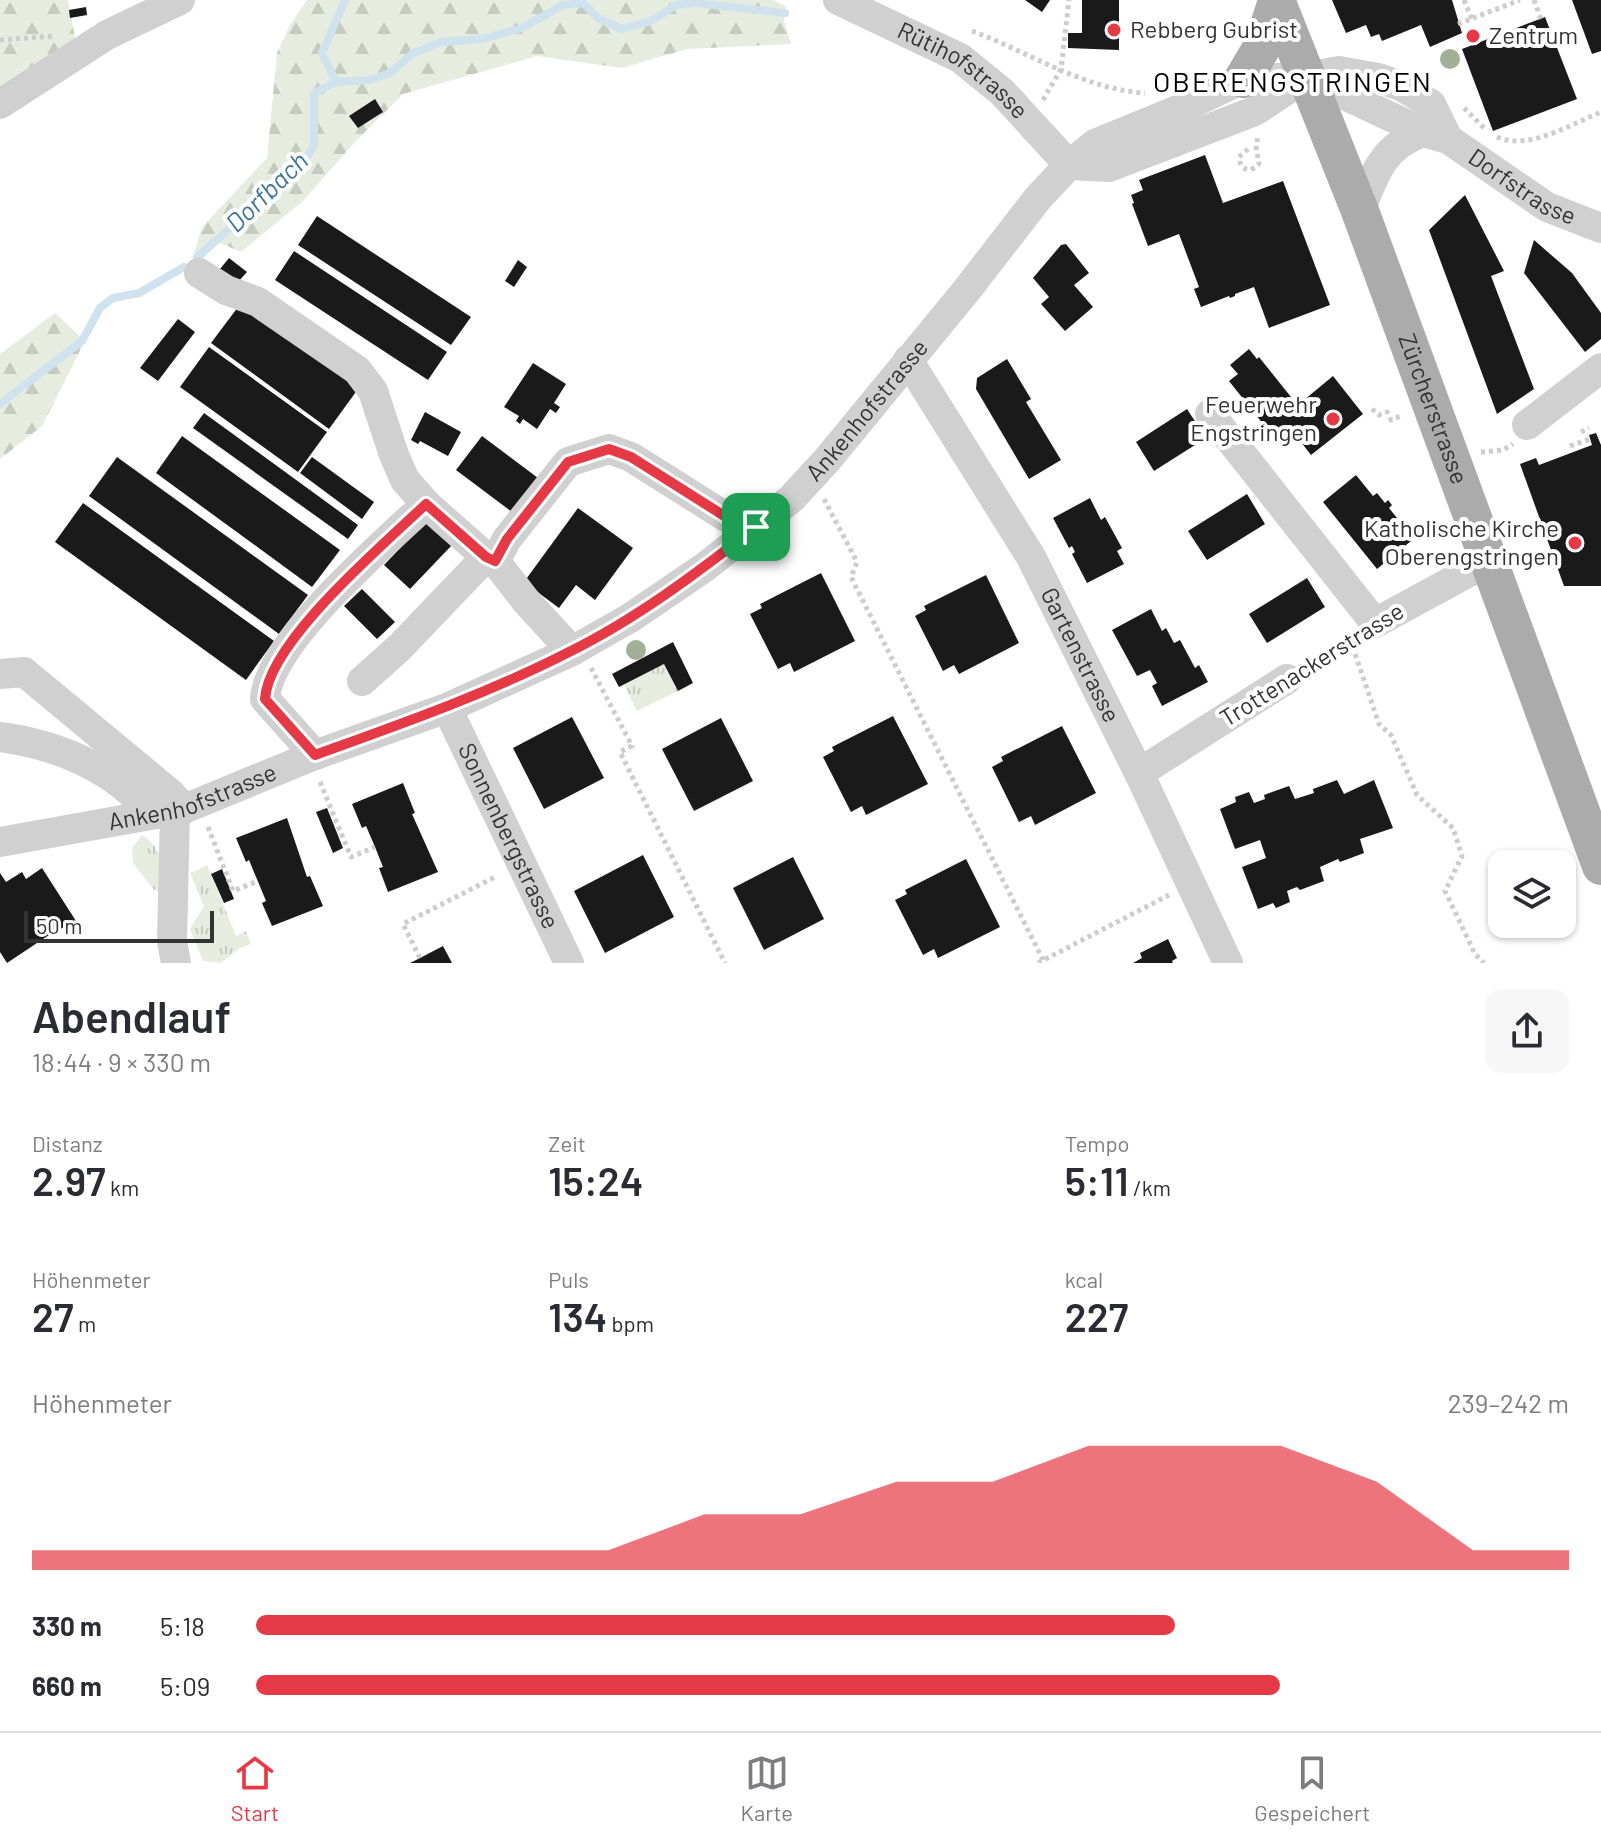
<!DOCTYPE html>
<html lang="de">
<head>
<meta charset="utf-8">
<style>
  body { margin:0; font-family:Barlow,sans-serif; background:#f7f7f7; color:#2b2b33; height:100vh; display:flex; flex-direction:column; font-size:30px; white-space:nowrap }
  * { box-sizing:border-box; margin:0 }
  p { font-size:26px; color:#7c7c81 }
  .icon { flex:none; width:44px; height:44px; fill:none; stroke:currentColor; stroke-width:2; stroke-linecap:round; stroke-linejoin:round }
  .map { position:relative; height:963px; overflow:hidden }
  .drawer { display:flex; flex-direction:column; background:#fff; flex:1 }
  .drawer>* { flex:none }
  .controls { position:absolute; left:1488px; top:850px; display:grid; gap:16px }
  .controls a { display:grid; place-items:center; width:88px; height:88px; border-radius:16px; background:#fff; box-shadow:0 2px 6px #0004; font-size:40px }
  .scale { position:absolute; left:24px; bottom:20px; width:190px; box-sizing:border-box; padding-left:8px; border:4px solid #333; border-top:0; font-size:22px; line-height:28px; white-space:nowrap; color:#333; -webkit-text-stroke:6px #fff; paint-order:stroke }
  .pin { position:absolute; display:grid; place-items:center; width:68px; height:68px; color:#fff; margin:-34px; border-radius:16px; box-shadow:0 4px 12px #0006 }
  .round { display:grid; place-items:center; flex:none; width:84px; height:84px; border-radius:16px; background:#f7f7f7 }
  .headline { display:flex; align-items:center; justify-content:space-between; height:136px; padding:0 32px }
  h1 { font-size:44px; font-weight:600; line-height:60px }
  .figures { display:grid; grid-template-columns:repeat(3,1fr); gap:12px; height:136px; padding:8px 32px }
  .figures div { display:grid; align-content:center }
  .figures b { font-size:40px; font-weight:600 }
  .figures small { font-size:22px; font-weight:400 }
  .figures p { font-size:22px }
  .chart { height:224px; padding:16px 32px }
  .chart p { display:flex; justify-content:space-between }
  .chart svg { width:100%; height:144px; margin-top:8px; fill:#e63946; opacity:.7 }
  ul { padding:0 32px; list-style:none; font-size:26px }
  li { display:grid; grid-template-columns:128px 96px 1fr; align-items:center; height:60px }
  li i { height:20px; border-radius:10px; background:#e63946 }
  .tabs { display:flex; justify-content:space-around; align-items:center; height:112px; border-top:2px solid #e1e1e2; background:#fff; font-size:22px; color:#7c7c81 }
  .tabs a { display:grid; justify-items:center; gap:4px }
  .tabs .active { color:#e63946 }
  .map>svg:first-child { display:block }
</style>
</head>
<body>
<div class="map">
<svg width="1601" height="963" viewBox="0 0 1601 963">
  <defs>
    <pattern id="forest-firs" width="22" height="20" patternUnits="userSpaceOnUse" patternTransform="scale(2)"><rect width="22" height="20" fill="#e6ecdf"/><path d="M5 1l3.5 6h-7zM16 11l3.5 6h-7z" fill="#c6cbc0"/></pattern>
    <pattern id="park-tufts" width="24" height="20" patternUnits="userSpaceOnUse" patternTransform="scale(2)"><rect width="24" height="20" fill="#e6ecdf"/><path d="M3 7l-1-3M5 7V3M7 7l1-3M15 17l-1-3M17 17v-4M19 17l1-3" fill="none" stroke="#c6cbc0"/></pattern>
  </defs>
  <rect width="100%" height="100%" fill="#fff"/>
  <g fill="url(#forest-firs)">
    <polygon points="0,0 68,0 76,43 0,102"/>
    <polygon points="307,0 773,0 786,6 784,21 791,44 687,49 622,68 537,56 403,94 355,142 302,202 241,252 220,243 201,260 194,253 202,227 267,158 277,53 290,25"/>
    <polygon points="55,313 85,341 42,426 0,459 0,354"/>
  </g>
  <g fill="url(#park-tufts)">
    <polygon points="664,664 678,691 637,711 624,685"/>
    <path d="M 142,835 C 164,848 162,868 163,891 L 154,890 L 133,863 L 132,848 Z"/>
    <polygon points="207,865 236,936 246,931 251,944 240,948 221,963 203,961 190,929 204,906 190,873"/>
  </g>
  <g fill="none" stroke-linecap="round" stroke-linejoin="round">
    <g stroke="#cfe2ee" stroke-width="8">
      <polyline points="336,82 322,53 345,0"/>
      <polyline points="197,257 302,165 314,145 314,93 336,82 369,80 390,73 412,54 441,42 482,39 522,28 563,5 583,3 598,18 622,29 651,21 676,5 695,3 785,13"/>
      <polyline points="0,404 82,341 100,308 113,298 139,293 184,267"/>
    </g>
  </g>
  <g fill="#1a1a1a">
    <polygon points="1025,0 1050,0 1042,12"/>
    <polygon points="1082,0 1119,0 1119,50 1068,48 1068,33 1082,33"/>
    <polygon points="1332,0 1452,0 1462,33 1430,47 1421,25 1382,41 1379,34 1371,37 1366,25 1346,33"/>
    <polygon points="1572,0 1601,0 1601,51 1592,54"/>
    <polygon points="86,7 87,15 70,18 69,10"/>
    <polygon points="1545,17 1577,99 1493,131 1462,49"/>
    <polygon points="375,99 383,112 358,128 349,116"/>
    <polygon points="1205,155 1223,203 1283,181 1330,305 1269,328 1254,287 1235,294 1235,296 1230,298 1229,296 1201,307 1194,289 1199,287 1179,234 1148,246 1132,204 1134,203 1131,195 1143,190 1139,180"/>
    <polygon points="1465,195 1504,271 1491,276 1534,389 1497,414 1429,230"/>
    <polygon points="317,216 471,317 451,345 298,245"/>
    <polygon points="1534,240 1572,273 1601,313 1601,339 1585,352 1524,273"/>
    <polygon points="1066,244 1089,273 1074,285 1093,307 1065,331 1041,304 1049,297 1033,278 1061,245"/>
    <polygon points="294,251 447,352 428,380 275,280"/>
    <polygon points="229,258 247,272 238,282 220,269"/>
    <polygon points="518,260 527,267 514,287 505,281"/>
    <polygon points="241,303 358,389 329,429 211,343"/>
    <polygon points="178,319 195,332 158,381 140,368"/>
    <polygon points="209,347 327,432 298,472 180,387"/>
    <polygon points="1249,349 1257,359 1259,357 1303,412 1307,408 1304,400 1333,376 1363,414 1311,455 1297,437 1283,449 1229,381 1238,374 1230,365"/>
    <polygon points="1007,359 1031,399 1026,402 1061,460 1029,479 976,389 977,378"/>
    <polygon points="533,363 566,384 554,403 560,407 556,413 550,409 537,429 523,419 520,424 516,421 519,416 504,407"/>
    <polygon points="1187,409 1206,438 1154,471 1136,442"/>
    <polygon points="425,412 461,432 448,456 420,441 418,444 411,440"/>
    <polygon points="204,413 358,525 348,539 193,428"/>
    <polygon points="1596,433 1601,445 1601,586 1564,586 1520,464 1536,458 1539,465 1592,445 1589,435"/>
    <polygon points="182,436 340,550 312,587 156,473"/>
    <polygon points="482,436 538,478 512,512 456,470"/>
    <polygon points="117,457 308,595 279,634 89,496"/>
    <polygon points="312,457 374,502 362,519 300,473"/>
    <polygon points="1356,475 1373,496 1377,493 1385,503 1388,500 1392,505 1389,508 1397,518 1394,520 1411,541 1377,569 1323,502"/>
    <polygon points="1247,494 1265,524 1207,560 1188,531"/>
    <polygon points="1090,498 1101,520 1105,517 1122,548 1117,551 1124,564 1087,583 1072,554 1075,552 1072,546 1069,548 1053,518"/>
    <polygon points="83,503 274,641 246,680 55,542"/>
    <polygon points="578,508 633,548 595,600 576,585 559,608 524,582"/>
    <polygon points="427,520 453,544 410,589 384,565"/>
    <polygon points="821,573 855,641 794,672 790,663 778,669 750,614 762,608 760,604"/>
    <polygon points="986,575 1019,643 959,674 954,665 943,671 915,616 926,610 924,606"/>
    <polygon points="1307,578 1325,607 1267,643 1249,614"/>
    <polygon points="362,589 395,622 377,639 344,606"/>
    <polygon points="1151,609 1162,631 1166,628 1174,643 1180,640 1195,668 1199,665 1208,682 1162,706 1152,686 1157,683 1150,670 1137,676 1112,630"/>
    <polygon points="673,642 693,683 678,691 664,664 619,687 612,674"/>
    <polygon points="893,716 928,784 866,815 862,806 851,812 823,757 834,751 832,747"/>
    <polygon points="572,717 604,778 544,809 513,748"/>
    <polygon points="721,718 753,781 694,811 662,749"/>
    <polygon points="1062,726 1096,793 1035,825 1031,816 1019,822 992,767 1003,761 1001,757"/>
    <polygon points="1337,780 1344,794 1374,780 1393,828 1360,839 1364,853 1340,862 1338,859 1320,867 1324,881 1300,890 1297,887 1287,891 1290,902 1276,908 1273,903 1258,909 1242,867 1266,858 1260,840 1235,849 1220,809 1236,802 1235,797 1249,792 1254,803 1265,799 1264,795 1289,786 1295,799 1314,793 1313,789"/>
    <polygon points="403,783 415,813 412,814 438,872 388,892 379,868 383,867 375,847 366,826 362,828 352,804"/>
    <polygon points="327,808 343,848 333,853 316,812"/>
    <polygon points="287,818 307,877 310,876 323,906 272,926 262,903 266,901 249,860 246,862 236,838"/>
    <polygon points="643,855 674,917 605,953 574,891"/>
    <polygon points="793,857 824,919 764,950 733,888"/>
    <polygon points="966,859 1000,927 938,958 934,949 923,955 895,900 907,894 905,890"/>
    <polygon points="42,868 76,921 52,933 7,963 0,952 0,873 6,882 22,872 26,879"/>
    <polygon points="222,869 234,899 224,903 211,874"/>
    <polygon points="1168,939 1177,958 1172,961 1173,963 1133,963 1142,958 1140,953"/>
    <polygon points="443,946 452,963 410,963 420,958"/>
  </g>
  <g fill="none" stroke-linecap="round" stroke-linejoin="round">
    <g stroke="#cdcdcd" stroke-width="5" stroke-dasharray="4 4" stroke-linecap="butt">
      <polyline points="1464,0 1472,19"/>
      <polyline points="1534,0 1541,19"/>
      <polyline points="1458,24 1520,0"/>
      <path d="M 972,31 C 1029,52 1083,89 1145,93"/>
      <polyline points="0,40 54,36"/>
      <polyline points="1043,100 1061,69 1069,0"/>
      <polyline points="1464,108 1485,129"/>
      <path d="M 1497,137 C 1529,151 1571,124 1601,112"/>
      <path d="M 1248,149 L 1239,157 C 1240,165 1242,169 1251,170 L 1259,164 L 1256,146 L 1258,137"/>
      <polyline points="1372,409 1379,415 1387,412 1391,420 1403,415"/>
      <polyline points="1581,432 1589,428"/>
      <polyline points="1570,446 1590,439"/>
      <polyline points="1481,452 1503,450 1513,444"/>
      <polyline points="824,499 857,562 851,577 1043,960"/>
      <polyline points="1350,639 1379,724 1391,735 1417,795 1453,828 1462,856 1445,891 1475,954 1484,963"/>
      <polyline points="1308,666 1350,639"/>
      <polyline points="591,668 632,746 620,752 725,963"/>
      <polyline points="320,782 351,857 375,847"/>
      <polyline points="208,827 233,891 258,881"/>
      <polyline points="420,958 403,924 497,876"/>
      <polyline points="1038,963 1169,895"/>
    </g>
    <g stroke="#d0d0d0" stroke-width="30">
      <path id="s1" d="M 838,0 L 960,58 L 1002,92 L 1069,165 L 1109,167 L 1255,111 L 1306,77"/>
      <path id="s2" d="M 1306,77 L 1423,132 L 1448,139 L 1547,207 L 1601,228"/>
      <polyline points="0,104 107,35 180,0"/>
      <path d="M 1360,211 C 1375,173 1382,147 1423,132"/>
      <polyline points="199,273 226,290 258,302 357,370 373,391 394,455 405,480 426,504 486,557"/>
      <path id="s3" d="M 908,360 L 1031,557 L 1139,773 L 1228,963"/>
      <polyline points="1210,414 1375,623 1467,573 1489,565"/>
      <polyline points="1527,425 1601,368"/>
      <polyline points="572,651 526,601 495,561 507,539 568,462 609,449 631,457 726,517 756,527"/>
      <polyline points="0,674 24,672 171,794 184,809"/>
      <polyline points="362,681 400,647 486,557 495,561"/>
      <path id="s4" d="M 447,708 L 569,963"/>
      <path d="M 0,737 C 54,744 117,768 150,814"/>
      <path d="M 315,755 L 265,699 C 268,642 384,544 426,504"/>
      <polyline points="1139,773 1287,679"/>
      <polyline points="175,812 172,941 176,963"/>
      <path id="s5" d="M 0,842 L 184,809 L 315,755 L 447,708 L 572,651 L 630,618 L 705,567 L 791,499 L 827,460 L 966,291 L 1038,198 L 1069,165 L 1095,144 L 1178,110 L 1243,79 L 1306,77 L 1339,71 L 1378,78 L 1401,86 L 1431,104 L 1448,139"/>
    </g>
    <g stroke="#ababab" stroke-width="38">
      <path id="s6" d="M 1276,0 L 1360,211 L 1601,866"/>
      <polyline points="1243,79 1262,47 1277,1"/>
    </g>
  </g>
  <g fill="#a2b095">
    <circle cx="1450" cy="59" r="10"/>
    <circle cx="636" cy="650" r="10"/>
  </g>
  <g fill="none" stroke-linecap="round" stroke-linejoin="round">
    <defs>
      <path id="route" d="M 609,449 L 631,457 L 726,517 L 756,527 C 697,573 636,619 569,652 C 487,694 401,724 315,755 L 265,699 C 268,642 384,544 426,504 L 486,557 L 495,561 L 507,539 L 568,462 Z"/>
    </defs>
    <use href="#route" stroke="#fff" stroke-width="16"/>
    <use href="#route" stroke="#e63946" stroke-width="10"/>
  </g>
  <g fill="#e63946" stroke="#fff" stroke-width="3">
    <circle cx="1114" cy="30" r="8"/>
    <circle cx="1473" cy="36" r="8"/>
    <circle cx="1333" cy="419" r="8"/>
    <circle cx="1575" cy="543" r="8"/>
  </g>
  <g text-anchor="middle" stroke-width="8" stroke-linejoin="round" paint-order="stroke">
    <g font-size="24" fill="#333" stroke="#fff" text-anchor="start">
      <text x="1130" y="38">Rebberg Gubrist</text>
      <text x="1489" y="44">Zentrum</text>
      <text x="1317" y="413" text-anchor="end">Feuerwehr<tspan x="1317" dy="28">Engstringen</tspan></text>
      <text x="1559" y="537" text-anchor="end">Katholische Kirche<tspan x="1559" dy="28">Oberengstringen</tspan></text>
    </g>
    <g font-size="24" fill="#333" stroke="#fff">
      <text dy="8" stroke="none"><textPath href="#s1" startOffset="144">Rütihofstrasse</textPath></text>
      <text dy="8" stroke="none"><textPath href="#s2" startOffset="244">Dorfstrasse</textPath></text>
      <text dy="8" stroke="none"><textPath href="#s5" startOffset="990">Ankenhofstrasse</textPath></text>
      <text dy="8" stroke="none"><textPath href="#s6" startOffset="438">Zürcherstrasse</textPath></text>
      <text dy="8" stroke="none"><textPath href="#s3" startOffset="342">Gartenstrasse</textPath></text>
      <text transform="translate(1312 665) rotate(-32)" y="8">Trottenackerstrasse</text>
      <text dy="8" stroke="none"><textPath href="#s5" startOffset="198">Ankenhofstrasse</textPath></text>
      <text dy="8" stroke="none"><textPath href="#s4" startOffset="142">Sonnenbergstrasse</textPath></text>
    </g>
    <g font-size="26" font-style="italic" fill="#3f7597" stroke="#fff">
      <text transform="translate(267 192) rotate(-44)" y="9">Dorfbach</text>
    </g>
    <g font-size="28" letter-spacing="2" fill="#000" stroke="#fff">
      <text x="1293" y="92">OBERENGSTRINGEN</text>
    </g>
  </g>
</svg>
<div class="controls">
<a><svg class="icon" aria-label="layers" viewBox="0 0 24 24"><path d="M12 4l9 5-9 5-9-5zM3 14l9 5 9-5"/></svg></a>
</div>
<div class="scale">50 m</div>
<div class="pin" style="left:756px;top:527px;background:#1e9e55"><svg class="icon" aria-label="arrive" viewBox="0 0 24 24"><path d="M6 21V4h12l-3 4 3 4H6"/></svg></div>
</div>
<section class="drawer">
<div class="headline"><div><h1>Abendlauf</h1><p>18:44 · 9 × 330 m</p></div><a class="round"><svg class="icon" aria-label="share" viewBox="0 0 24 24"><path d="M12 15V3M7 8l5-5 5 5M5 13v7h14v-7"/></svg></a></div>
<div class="figures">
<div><p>Distanz</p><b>2.97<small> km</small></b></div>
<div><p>Zeit</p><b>15:24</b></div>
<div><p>Tempo</p><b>5:11<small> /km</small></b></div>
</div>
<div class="figures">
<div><p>Höhenmeter</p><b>27<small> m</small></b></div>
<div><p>Puls</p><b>134<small> bpm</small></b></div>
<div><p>kcal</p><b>227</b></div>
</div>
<div class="chart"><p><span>Höhenmeter</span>239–242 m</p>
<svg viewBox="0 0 160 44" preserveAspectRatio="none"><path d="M0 44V38L10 38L20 38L30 38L40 38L50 38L60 38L70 27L80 27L90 17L100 17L110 6L120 6L130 6L140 17L150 38L160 38V44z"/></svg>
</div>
<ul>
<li><b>330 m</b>5:18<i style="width:70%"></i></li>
<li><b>660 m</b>5:09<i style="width:78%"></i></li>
</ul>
</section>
<nav class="tabs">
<a class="active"><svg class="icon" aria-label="home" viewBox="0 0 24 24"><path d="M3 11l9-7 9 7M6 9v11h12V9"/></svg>Start</a>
<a><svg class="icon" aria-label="map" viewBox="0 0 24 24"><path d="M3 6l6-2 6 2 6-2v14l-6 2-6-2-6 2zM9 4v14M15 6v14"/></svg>Karte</a>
<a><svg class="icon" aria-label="saved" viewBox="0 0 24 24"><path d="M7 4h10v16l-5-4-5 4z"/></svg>Gespeichert</a>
</nav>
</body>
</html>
